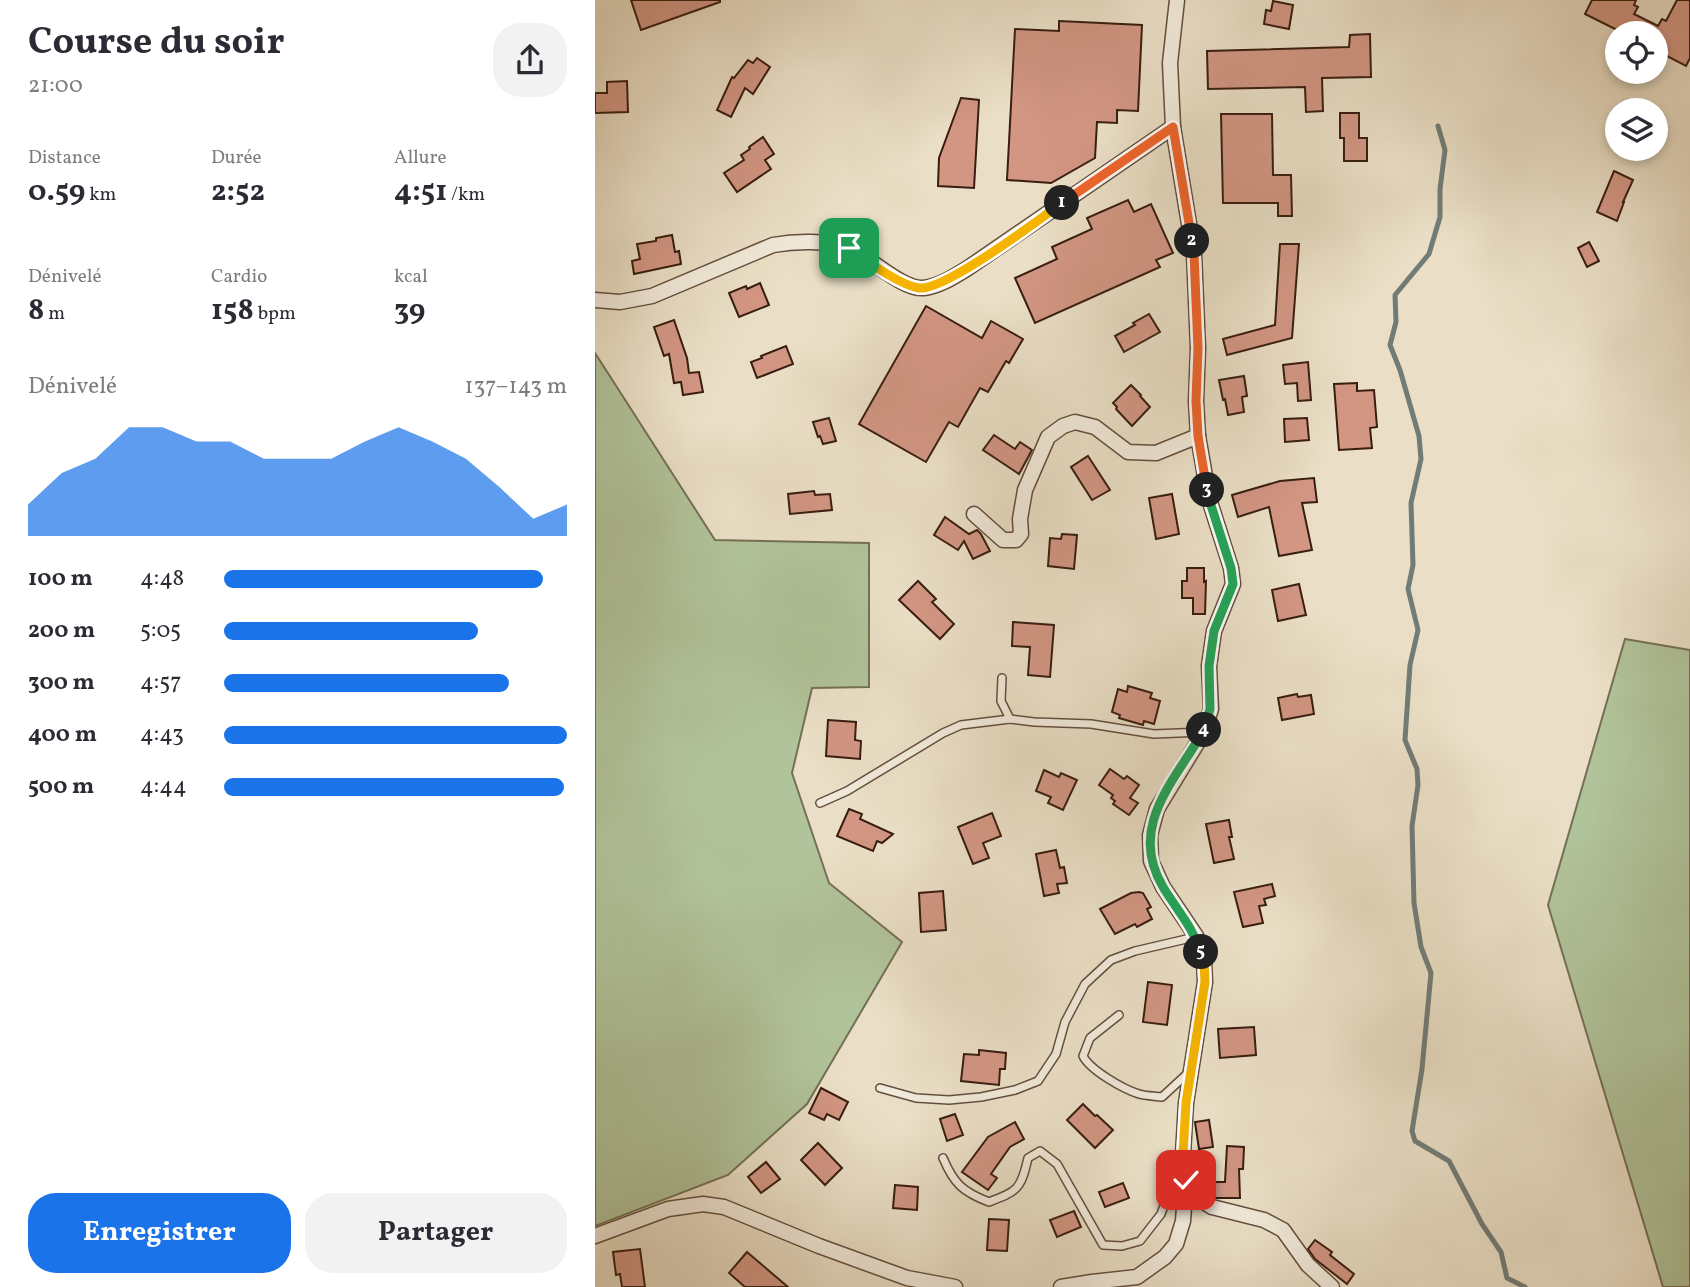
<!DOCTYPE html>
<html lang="fr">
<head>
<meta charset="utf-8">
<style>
  body { margin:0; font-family:Vollkorn,serif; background:#f2f2f3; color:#2b2b33; height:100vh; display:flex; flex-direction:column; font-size:26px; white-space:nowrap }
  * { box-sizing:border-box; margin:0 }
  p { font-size:23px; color:#7c7c81 }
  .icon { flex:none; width:38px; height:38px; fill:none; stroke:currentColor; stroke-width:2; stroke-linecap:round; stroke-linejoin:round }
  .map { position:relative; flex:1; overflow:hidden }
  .details { display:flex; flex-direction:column; background:#fff; width:595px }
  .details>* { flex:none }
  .tools { position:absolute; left:1010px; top:21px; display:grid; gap:14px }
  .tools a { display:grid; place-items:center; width:63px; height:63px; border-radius:50%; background:#fff; box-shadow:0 4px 10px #0003; font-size:35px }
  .pin { position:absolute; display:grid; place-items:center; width:60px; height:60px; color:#fff; margin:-30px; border-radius:14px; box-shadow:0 4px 10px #0006 }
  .km { position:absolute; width:35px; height:35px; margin:-18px; border-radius:50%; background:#222; color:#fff; font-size:19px; line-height:35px; text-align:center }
  .round { display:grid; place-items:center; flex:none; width:74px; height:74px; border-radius:28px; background:#f2f2f3 }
  .head { display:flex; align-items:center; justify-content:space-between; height:119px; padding:0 28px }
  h1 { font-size:38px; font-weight:700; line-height:52px }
  .stats { display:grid; grid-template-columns:repeat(3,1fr); gap:10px; height:119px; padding:7px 28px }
  .stats div { display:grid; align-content:center }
  .stats b { font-size:30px; font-weight:700 }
  .stats small { font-size:19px; font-weight:400 }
  .stats p { font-size:19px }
  .chart { height:196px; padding:14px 28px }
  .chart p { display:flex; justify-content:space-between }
  .chart svg { width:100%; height:126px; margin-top:7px; fill:#1a73e8; opacity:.7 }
  .action { display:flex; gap:14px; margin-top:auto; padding:14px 28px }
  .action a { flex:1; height:80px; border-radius:28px; background:#1a73e8; color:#fff; font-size:28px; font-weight:700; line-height:80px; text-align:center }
  .action a+a { background:#f2f2f3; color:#2b2b33 }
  ul { padding:0 28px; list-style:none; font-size:23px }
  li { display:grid; grid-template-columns:112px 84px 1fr; align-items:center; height:52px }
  li i { height:18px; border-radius:9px; background:#1a73e8 }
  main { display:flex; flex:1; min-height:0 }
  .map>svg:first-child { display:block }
</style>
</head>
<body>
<main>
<section class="details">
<div class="head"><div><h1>Course du soir</h1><p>21:00</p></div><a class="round"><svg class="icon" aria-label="share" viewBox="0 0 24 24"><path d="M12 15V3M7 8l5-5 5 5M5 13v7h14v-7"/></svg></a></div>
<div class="stats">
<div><p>Distance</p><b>0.59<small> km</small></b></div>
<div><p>Durée</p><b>2:52</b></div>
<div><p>Allure</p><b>4:51<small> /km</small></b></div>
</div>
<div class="stats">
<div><p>Dénivelé</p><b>8<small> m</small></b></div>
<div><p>Cardio</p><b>158<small> bpm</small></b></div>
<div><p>kcal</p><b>39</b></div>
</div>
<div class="chart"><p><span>Dénivelé</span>137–143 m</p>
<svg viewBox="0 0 160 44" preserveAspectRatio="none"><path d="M0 44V33L10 22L20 17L30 6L40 6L50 11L60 11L70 17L80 17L90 17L100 11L110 6L120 11L130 17L140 27L150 38L160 33V44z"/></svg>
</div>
<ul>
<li><b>100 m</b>4:48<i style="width:93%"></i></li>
<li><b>200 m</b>5:05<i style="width:74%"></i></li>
<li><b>300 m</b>4:57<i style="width:83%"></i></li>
<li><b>400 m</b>4:43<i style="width:100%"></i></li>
<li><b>500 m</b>4:44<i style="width:99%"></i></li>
</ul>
<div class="action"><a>Enregistrer</a><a>Partager</a></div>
</section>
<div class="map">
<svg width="1095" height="1287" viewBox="0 0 1095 1287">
  <rect width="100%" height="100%" fill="#eadfc6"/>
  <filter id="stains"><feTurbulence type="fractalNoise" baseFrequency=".00286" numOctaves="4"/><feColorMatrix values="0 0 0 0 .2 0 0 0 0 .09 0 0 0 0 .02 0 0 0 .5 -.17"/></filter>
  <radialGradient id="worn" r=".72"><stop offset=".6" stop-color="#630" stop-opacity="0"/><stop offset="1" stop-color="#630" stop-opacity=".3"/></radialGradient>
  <g fill="#b1c39a" stroke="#747055" stroke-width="2">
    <polygon points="0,353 120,540 274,543 274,687 217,688 197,773 234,883 307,942 212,1104 133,1175 0,1226"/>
    <polygon points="1030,639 1095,650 1095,1287 1068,1287 953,905"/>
  </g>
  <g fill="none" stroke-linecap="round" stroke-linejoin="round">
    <polyline stroke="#727c77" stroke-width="5" points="843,126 850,150 845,189 845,217 834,254 800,295 801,322 795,345 805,370 824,436 826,459 816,503 818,565 813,589 823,630 815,665 810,740 822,769 823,785 817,826 819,903 826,947 836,973 827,1069 817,1131 820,1141 854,1161 887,1224 906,1252 912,1278 930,1287"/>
  </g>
  <g fill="#d29683" stroke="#381d10" stroke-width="2">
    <polygon points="36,0 125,0 125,2 46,30"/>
    <polygon points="997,0 1041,0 1039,5 1043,7 1039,14 1063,26 1067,19 1071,21 1082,0 1095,0 1095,58 1091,66 1060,50 1060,33 1028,33 990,14"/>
    <polygon points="678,1 698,5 694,29 669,24 671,10 676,11"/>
    <polygon points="464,21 547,25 543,111 522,110 522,123 502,122 500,158 456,183 412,180 420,29 464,31"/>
    <polygon points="775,34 776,77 727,78 728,111 711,112 710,87 613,89 612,51 754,47 755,35"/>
    <polygon points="162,58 175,67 158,94 150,88 136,117 122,110 137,77 139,78 153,60 158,63"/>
    <polygon points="32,81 33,112 0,113 0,93 12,93 12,82"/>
    <polygon points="366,98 384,100 379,188 343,186 344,158"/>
    <polygon points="745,113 764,113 764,138 772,138 772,161 749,161 749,138 745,138"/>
    <polygon points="626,114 677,114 678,175 696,175 697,216 683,216 683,203 628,203"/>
    <polygon points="168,137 179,154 170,160 176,169 142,192 129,173 149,160 146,155 155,149 154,147"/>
    <polygon points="1019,171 1038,180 1028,202 1029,202 1022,221 1002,212"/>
    <polygon points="533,200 539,212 556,204 578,253 561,260 565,267 440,323 420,278 462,259 457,247 497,229 492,218"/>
    <polygon points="77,235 80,252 84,251 86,264 39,274 37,261 45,259 42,244 61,241 61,238"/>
    <polygon points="994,242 1004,261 992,267 983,248"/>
    <polygon points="685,244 704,244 697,338 632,355 628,339 680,325"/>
    <polygon points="165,283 174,305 144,317 134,293 151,286 152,289"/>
    <polygon points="331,306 387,338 396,321 428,339 414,363 411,361 393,392 385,388 363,427 354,422 331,462 264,424"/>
    <polygon points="554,314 565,332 529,352 520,336 540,325 538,323"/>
    <polygon points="79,320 92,358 94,373 104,372 108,392 88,395 86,382 79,383 74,354 69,356 59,327"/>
    <polygon points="191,346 198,364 162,378 156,362 167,358 166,356"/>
    <polygon points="713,362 716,400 703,401 702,383 690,384 688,365"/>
    <polygon points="649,376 652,396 647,397 649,412 633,415 630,399 628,400 624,380"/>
    <polygon points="762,383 762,391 779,390 782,427 775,428 777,448 744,450 739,384"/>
    <polygon points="536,385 546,395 545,396 555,407 537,426 521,409 522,407 518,403"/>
    <polygon points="234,418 241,441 228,444 225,436 223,437 218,422"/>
    <polygon points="712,418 714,440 690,442 689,419"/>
    <polygon points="399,435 420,449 425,442 437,450 424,474 388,450"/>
    <polygon points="493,456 515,490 497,500 476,467"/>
    <polygon points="719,478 722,502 707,503 717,550 684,556 674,507 643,517 637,495 685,481"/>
    <polygon points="219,491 220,495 235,494 237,510 195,514 193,494"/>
    <polygon points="577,494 584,534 561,539 554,498"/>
    <polygon points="350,517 374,534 382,530 386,534 395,551 378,559 369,541 363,550 339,535"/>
    <polygon points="467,534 482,535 479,569 453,566 455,538 466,539"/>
    <polygon points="592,568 609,568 609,582 611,581 610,614 598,614 598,598 587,598 587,581 592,581"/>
    <polygon points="323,581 341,599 337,602 359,624 345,639 304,600"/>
    <polygon points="704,584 711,615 683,621 677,590"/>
    <polygon points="418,622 459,625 455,677 433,675 435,647 417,646"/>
    <polygon points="533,686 557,693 555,698 565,701 559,724 549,721 548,725 524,718 525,715 517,712 523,689 532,692"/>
    <polygon points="702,694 703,697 716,695 719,714 687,720 683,698"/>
    <polygon points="233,720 261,722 260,740 266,741 265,759 231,756"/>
    <polygon points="515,769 529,779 532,776 544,785 535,798 543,803 534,815 518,804 520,801 516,798 518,795 504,785"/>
    <polygon points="449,770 464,777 466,773 482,780 468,810 453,803 456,797 441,791"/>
    <polygon points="254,809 267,814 265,819 298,834 287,843 282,841 278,851 242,836"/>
    <polygon points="397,813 406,836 388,843 394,858 378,864 363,827"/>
    <polygon points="634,820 637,837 634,837 639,859 619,863 611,824"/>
    <polygon points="461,850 465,868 469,867 472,883 462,884 464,893 449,896 441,854"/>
    <polygon points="677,884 680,896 669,899 671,905 664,906 668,923 648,927 639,892"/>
    <polygon points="348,891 351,930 326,932 324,893"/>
    <polygon points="544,892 548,893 556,907 552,909 557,919 542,927 540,924 520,934 505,909 536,893"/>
    <polygon points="553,982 577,985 572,1025 548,1022"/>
    <polygon points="659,1027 661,1055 625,1058 623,1029"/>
    <polygon points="384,1050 411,1053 410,1069 405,1069 404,1085 366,1081 369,1054 384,1055"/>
    <polygon points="226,1088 253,1102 244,1120 232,1114 229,1120 214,1113"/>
    <polygon points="488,1104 500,1116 502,1115 518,1130 500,1148 472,1120"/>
    <polygon points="360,1114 368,1135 352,1141 345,1119"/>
    <polygon points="614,1120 618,1147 604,1149 600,1122"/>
    <polygon points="420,1122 429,1139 415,1147 396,1174 402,1178 393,1190 367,1172 393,1137"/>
    <polygon points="223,1143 247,1168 230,1185 206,1160"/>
    <polygon points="632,1146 649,1147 648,1169 644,1169 645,1198 620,1198 615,1194 615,1182 630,1182"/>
    <polygon points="171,1162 185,1179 166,1193 153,1177"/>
    <polygon points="528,1183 534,1198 510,1207 504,1192"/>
    <polygon points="300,1185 323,1187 322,1210 298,1208"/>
    <polygon points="479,1211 486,1227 462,1237 455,1220"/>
    <polygon points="394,1219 414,1220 412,1251 392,1250"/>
    <polygon points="720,1240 737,1252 735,1255 759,1274 752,1284 720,1259 713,1249"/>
    <polygon points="45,1249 50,1287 27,1287 25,1274 21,1275 18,1252"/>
    <polygon points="152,1252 193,1287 150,1287 134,1273"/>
  </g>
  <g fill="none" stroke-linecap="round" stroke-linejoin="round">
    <defs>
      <g id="lane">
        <polyline points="407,678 406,701 415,719"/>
        <polyline points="225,803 252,791 348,733 366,725 415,719 439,722 496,724 559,734 608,732"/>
        <path d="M 524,1015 L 495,1038 L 488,1056 C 495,1070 528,1089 544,1094 C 551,1096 559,1096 567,1097 L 593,1073"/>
        <polyline points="285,1088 321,1098 354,1100 386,1097 420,1090 443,1081 461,1054 470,1022 490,984 516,960 540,951 600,937"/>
        <path d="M 348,1158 C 359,1184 368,1192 394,1202 C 423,1191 426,1189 433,1158 L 445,1151 L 462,1164 L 508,1245 L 527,1246 L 545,1241 L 566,1214 L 585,1161"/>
      </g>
      <g id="street">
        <path d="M 0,300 L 25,302 L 57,296 L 178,245 C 200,241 232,240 253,248 C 274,256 307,290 329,288 C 345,286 360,276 373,268 L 578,127"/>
        <polyline points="379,514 408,540 421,540 426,534 425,519 430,490 453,437 468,426 480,422 500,427 533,452 561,453 603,436"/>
        <polyline points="591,1180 606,1200 617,1207 669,1220 688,1230 713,1265 737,1287"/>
        <polyline points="0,1236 73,1209 108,1204 129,1207 224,1246 312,1278 360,1287"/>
        <polyline points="466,1287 497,1282 542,1277 570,1257 581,1244 588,1221 591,1180 588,1154 591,1103 610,982 609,961 601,936 568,887 556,861 555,835 562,809 609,732 616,709 614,666 619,631 638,584 636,568 614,499 603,436 601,401 603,348 599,254 578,127 575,63 582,0"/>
      </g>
    </defs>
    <use href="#lane" stroke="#644e3e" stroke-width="10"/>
    <use href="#street" stroke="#644e3e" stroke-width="17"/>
    <use href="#lane" stroke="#f1eada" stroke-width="7"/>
    <use href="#street" stroke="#f1eada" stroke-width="14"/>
  </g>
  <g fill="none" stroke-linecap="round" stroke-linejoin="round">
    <defs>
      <path id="split-1" d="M 254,248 C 271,260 304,285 324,288 C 350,291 442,221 467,203"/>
      <polyline id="split-2" points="467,203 578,127 597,241"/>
      <polyline id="split-3" points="597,241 599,254 603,348 601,401 603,436 612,490"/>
      <polyline id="split-4" points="609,730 615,709 614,666 619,631 638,584 636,568 614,499 612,490"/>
      <path id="split-5" d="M 606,952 C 597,926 582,910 568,887 C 532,826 580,781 609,730"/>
      <polyline id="split-6" points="591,1180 588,1154 591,1103 610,982 609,961 606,952"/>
    </defs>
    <use href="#split-1" stroke="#fff" stroke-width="14"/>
    <use href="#split-2" stroke="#fff" stroke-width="14"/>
    <use href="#split-3" stroke="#fff" stroke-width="14"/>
    <use href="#split-4" stroke="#fff" stroke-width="14"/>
    <use href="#split-5" stroke="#fff" stroke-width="14"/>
    <use href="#split-6" stroke="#fff" stroke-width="14"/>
    <use href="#split-1" stroke="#f5b400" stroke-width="9"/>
    <use href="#split-2" stroke="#f0652b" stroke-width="9"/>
    <use href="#split-3" stroke="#f0652b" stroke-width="9"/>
    <use href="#split-4" stroke="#22a559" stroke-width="9"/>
    <use href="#split-5" stroke="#22a559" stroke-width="9"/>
    <use href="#split-6" stroke="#f5b400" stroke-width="9"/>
  </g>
  <rect width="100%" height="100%" filter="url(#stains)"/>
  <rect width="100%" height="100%" fill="url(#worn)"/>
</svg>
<div class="tools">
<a><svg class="icon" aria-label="locate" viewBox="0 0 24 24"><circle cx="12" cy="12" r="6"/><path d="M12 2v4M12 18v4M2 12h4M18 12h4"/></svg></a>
<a><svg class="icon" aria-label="layers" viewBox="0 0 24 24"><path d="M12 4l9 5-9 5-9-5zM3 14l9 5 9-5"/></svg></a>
</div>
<div class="pin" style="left:254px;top:248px;background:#1e9e55"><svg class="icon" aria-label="arrive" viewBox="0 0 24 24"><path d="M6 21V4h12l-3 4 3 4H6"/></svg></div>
<div class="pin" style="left:591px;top:1180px;background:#d93025"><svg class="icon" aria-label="check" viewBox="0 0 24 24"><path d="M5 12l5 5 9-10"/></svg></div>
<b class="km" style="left:467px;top:203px">1</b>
<b class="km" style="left:597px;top:241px">2</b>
<b class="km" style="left:612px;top:490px">3</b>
<b class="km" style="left:609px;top:730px">4</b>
<b class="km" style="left:606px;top:952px">5</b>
</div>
</main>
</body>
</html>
